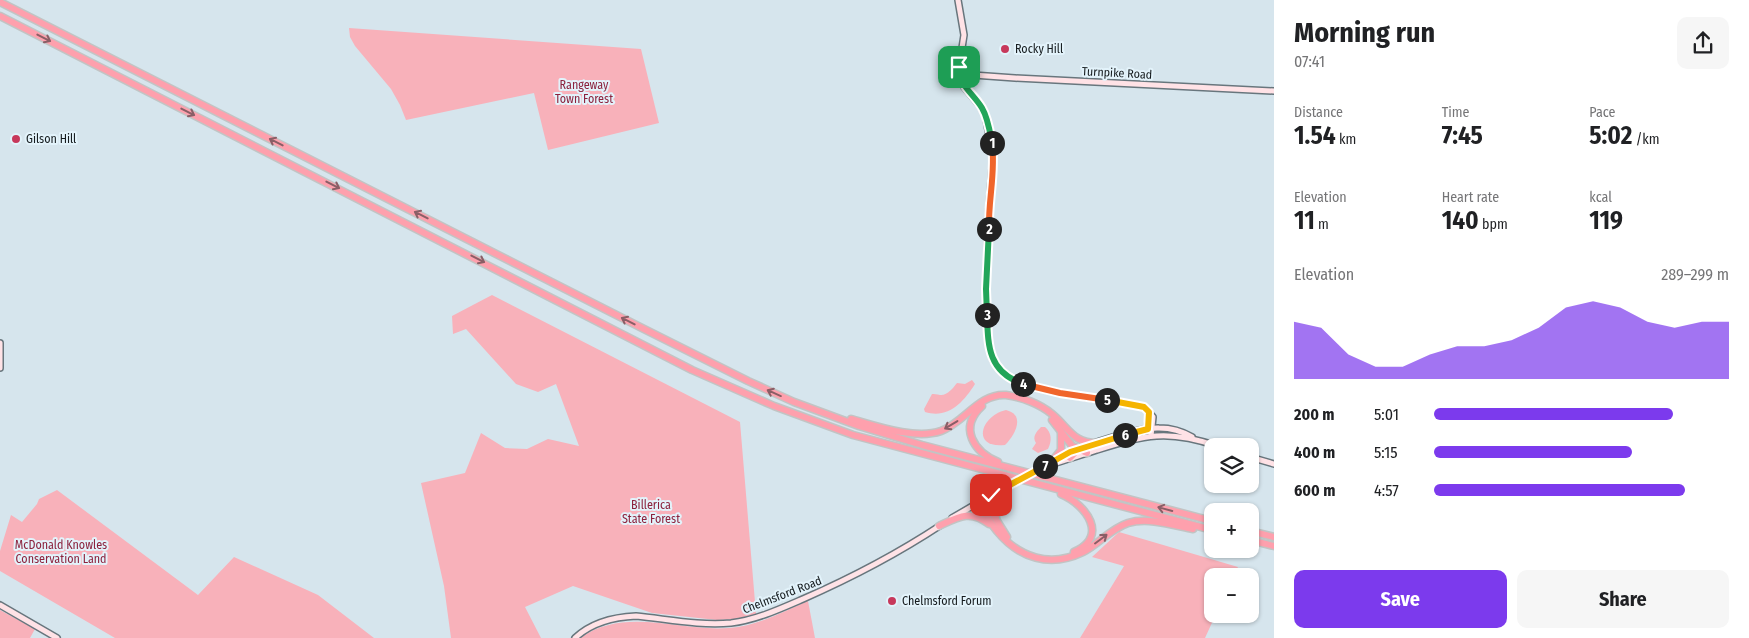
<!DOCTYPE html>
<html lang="en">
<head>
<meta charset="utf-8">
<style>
  body { margin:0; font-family:"Fira Sans Condensed",sans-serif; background:#f6f6f6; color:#202124; height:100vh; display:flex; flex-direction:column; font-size:19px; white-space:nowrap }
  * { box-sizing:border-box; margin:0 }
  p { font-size:16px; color:#757577 }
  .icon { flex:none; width:28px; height:28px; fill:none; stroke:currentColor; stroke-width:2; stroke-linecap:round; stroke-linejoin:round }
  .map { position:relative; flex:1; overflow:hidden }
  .side { display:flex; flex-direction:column; background:#fff; width:475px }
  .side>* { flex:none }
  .fabs { position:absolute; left:1204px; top:438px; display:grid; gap:10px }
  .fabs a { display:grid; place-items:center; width:55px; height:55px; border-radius:10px; background:#fff; box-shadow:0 1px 4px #0004; font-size:25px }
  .pin { position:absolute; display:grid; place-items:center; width:42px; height:42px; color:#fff; margin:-21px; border-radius:10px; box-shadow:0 2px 8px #0006 }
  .km { position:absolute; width:25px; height:25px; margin:-12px; border-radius:50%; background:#222; color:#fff; font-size:14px; line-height:25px; text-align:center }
  .round { display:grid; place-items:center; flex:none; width:52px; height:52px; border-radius:10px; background:#f6f6f6 }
  .overview { display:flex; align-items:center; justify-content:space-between; height:85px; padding:0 20px }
  h1 { font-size:28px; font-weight:700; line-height:38px }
  .stats { display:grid; grid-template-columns:repeat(3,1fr); gap:8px; height:85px; padding:5px 20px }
  .stats div { display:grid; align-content:center }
  .stats b { font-size:25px; font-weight:700 }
  .stats small { font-size:14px; font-weight:400 }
  .stats p { font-size:14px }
  .chart { height:140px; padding:10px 20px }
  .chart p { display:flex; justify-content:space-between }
  .chart svg { width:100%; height:90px; margin-top:5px; fill:#7c3aed; opacity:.7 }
  .button { display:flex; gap:10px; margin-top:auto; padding:10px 20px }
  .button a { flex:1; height:58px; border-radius:10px; background:#7c3aed; color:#fff; font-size:20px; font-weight:700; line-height:58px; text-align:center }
  .button a+a { background:#f6f6f6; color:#202124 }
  ul { padding:0 20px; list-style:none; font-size:16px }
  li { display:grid; grid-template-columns:80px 60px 1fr; align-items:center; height:38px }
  li i { height:12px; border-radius:6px; background:#7c3aed }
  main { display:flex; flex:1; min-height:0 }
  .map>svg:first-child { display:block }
</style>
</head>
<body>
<main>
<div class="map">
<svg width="1274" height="638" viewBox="0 0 1274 638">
  <rect width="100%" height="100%" fill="#d6e5ed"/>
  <g fill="#f8b1ba">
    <polygon points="349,28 641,49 659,123 548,150 534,93 406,120 400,105 391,89 355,46 350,37"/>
    <polygon points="492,295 740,422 756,614 736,619 717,620 652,613 573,586 525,607 541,638 451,638 444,586 421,483 465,473 481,433 505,448 527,449 548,439 579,446 556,384 538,392 516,384 466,329 453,334 452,316"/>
    <path d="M 972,380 L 975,384 C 963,403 948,419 925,412 L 924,409 L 932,394 C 934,394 937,394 940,395 C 947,396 953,388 957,383 L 965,384 Z"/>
    <path d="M 1006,410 C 1026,415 1015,435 1005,445 C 971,449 980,416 1006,410 Z"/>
    <path d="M 1041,427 L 1045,427 C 1052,433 1052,441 1048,449 L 1038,453 L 1032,449 L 1036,443 C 1032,437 1036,432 1041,427 Z"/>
    <polygon points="57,490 198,595 234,557 318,595 374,638 115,638 0,571 0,551 11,515 22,522 37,504 39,499"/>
    <polygon points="1119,532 1238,567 1233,576 1212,576 1212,614 1216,614 1205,638 1080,638 1124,566 1092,557"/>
    <path d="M 808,601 L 815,638 L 580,638 C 626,606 679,632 729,628 C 758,626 782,612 808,601 Z"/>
    <polygon points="0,610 35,629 30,638 0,638"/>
  </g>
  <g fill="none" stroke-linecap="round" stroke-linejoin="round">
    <defs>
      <g id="secondary">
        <polyline points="958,0 964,35 959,67 959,77 964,87 980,106 985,114 993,156 989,207 986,289 988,341 993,360 1005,375 1023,384 1060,393 1144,407 1153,417 1151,436"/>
        <polyline points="959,74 1015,78 1274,91"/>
        <polyline points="0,343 0,368"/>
        <polyline points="1147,431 1149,412"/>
        <polyline points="1250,457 1274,464"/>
        <path d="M 1055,459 C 1074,448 1138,427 1159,428 C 1171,428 1182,431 1192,437"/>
        <path d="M 1042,468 C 1060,461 1079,456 1097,450 C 1146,435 1167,429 1217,446"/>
        <polyline points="952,518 1005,487"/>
        <polyline points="0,605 57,638"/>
        <path d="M 575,638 C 592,622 614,617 636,616 C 667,619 700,626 731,623 C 756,620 780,609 803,599 C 851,578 897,554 941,525"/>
      </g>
      <g id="motorway">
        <polyline points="0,2 644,329 748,381 794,402 859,426 922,445 1212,521"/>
        <polyline points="0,16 692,370 774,406 853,435 1212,530"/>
        <path d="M 982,406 C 958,428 974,452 998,462"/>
        <path d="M 851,419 C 876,426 915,440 941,431 C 965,422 979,393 1006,395 C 1022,397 1040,404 1052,414 C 1069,428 1073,444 1099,443"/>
        <polyline points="1052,420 1073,447 1087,453"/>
        <polyline points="1070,458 1076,452 1075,447"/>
        <polyline points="1053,460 1061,450 1061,432"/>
        <path d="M 1061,494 C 1087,505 1109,537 1074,552"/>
        <path d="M 980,501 C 983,513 990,522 997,531 C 1019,558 1050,568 1083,552 C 1099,544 1110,529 1128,523 C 1148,517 1173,525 1193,529"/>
        <polyline points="980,502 992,513 1007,537"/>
        <path d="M 996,517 C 994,503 999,495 1009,486"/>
        <path d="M 939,526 C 958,517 970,509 989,524"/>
        <polyline points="1250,531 1274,537"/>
        <polyline points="1250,540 1274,546"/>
      </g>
    </defs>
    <use href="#secondary" stroke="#68767d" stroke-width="8"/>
    <use href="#motorway" stroke="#c2c4c4" stroke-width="9"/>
    <use href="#secondary" stroke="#ffe2e6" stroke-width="5"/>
    <use href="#motorway" stroke="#fea0ad" stroke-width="6"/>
    <defs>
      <polyline id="secondary-bridge" points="1009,486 1042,468"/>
    </defs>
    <use href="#secondary-bridge" stroke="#68767d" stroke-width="8" stroke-linecap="butt"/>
    <use href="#secondary-bridge" stroke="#ffe2e6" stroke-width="5"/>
  </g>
  <defs><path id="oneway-shaft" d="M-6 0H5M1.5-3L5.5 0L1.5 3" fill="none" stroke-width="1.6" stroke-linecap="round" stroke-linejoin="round" transform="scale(1.25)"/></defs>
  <g stroke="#8a5e66">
    <use href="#oneway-shaft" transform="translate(44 38) rotate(27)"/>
    <use href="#oneway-shaft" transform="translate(188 112) rotate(27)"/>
    <use href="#oneway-shaft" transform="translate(276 142) rotate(-153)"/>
    <use href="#oneway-shaft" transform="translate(333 185) rotate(27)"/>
    <use href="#oneway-shaft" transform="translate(421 215) rotate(-153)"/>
    <use href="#oneway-shaft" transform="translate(478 259) rotate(27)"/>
    <use href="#oneway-shaft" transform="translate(628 321) rotate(-153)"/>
    <use href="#oneway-shaft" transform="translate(774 393) rotate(-156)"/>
    <use href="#oneway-shaft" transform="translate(951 425) rotate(149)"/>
    <use href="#oneway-shaft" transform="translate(1165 509) rotate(-165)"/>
    <use href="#oneway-shaft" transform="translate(1101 539) rotate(-37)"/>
  </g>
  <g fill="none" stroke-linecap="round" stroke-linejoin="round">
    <defs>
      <path id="split-1" d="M 959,67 C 959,86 973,93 982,108 C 988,118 990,132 992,143"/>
      <path id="split-2" d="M 989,229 C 988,200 996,172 992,143"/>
      <polyline id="split-3" points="987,315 986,289 989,229"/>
      <path id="split-4" d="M 987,315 C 988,346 988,372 1023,384"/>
      <polyline id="split-5" points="1023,384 1060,393 1107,400"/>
      <polyline id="split-6" points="1107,400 1139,406 1144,407 1149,412 1148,429 1125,435"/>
      <polyline id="split-7" points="1045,466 1070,452 1125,435"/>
      <polyline id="split-8" points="991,495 1045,466"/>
    </defs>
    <use href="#split-1" stroke="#fff" stroke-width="10"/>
    <use href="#split-2" stroke="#fff" stroke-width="10"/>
    <use href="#split-3" stroke="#fff" stroke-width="10"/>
    <use href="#split-4" stroke="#fff" stroke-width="10"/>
    <use href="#split-5" stroke="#fff" stroke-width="10"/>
    <use href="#split-6" stroke="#fff" stroke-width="10"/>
    <use href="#split-7" stroke="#fff" stroke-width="10"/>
    <use href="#split-8" stroke="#fff" stroke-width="10"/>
    <use href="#split-1" stroke="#22a559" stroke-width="6"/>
    <use href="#split-2" stroke="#f0652b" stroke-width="6"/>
    <use href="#split-3" stroke="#22a559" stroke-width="6"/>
    <use href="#split-4" stroke="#22a559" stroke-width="6"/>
    <use href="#split-5" stroke="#f0652b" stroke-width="6"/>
    <use href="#split-6" stroke="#f5b400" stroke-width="6"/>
    <use href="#split-7" stroke="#f5b400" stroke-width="6"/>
    <use href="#split-8" stroke="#f5b400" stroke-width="6"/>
  </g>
  <g fill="#c7385b" stroke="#e3f3fb" stroke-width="2">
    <circle cx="1005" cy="49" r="5"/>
    <circle cx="16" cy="139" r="5"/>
    <circle cx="892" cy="601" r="5"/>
  </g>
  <g text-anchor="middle" stroke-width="4" stroke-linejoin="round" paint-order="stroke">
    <g font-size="12" fill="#151b1e" stroke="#e3f3fb" text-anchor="start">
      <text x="1015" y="53">Rocky Hill</text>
      <text x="26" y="143">Gilson Hill</text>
      <text x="902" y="605">Chelmsford Forum</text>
    </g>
    <g font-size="12" fill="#151b1e" stroke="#e3f3fb">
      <text transform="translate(1117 73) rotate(3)" y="4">Turnpike Road</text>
      <text transform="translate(782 595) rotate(-21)" y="4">Chelmsford Road</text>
    </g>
    <g font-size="12" fill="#8c223d" stroke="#e3f3fb">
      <text x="584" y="89">Rangeway<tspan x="584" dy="14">Town Forest</tspan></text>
      <text x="651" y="509">Billerica<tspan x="651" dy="14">State Forest</tspan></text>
      <text x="61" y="549">McDonald Knowles<tspan x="61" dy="14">Conservation Land</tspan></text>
    </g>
  </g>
</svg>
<div class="fabs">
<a><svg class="icon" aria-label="layers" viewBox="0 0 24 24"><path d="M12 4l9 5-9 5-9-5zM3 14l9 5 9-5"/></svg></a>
<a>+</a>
<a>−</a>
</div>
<div class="pin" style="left:959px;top:67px;background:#1e9e55"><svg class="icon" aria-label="arrive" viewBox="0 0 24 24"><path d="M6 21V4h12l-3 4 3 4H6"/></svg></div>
<div class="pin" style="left:991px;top:495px;background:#d93025"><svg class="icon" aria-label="check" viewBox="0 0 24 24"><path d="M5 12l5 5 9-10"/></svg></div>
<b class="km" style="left:992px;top:143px">1</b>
<b class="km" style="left:989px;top:229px">2</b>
<b class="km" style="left:987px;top:315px">3</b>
<b class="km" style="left:1023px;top:384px">4</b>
<b class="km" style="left:1107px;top:400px">5</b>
<b class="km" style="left:1125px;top:435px">6</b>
<b class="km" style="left:1045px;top:466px">7</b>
</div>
<section class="side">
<div class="overview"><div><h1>Morning run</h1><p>07:41</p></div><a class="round"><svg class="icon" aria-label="share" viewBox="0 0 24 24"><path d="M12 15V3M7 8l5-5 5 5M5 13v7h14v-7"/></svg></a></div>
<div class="stats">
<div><p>Distance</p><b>1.54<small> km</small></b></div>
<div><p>Time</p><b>7:45</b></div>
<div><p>Pace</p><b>5:02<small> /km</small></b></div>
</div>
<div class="stats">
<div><p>Elevation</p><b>11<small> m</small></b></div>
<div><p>Heart rate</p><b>140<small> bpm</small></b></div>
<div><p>kcal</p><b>119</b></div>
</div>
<div class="chart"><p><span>Elevation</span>289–299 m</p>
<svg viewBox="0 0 160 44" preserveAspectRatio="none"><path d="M0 44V16L10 19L20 32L30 38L40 38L50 32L60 28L70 28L80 25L90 19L100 9L110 6L120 9L130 16L140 19L150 16L160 16V44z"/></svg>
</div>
<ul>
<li><b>200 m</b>5:01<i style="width:81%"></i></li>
<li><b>400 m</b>5:15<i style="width:67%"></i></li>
<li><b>600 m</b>4:57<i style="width:85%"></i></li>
</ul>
<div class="button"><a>Save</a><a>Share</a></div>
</section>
</main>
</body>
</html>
